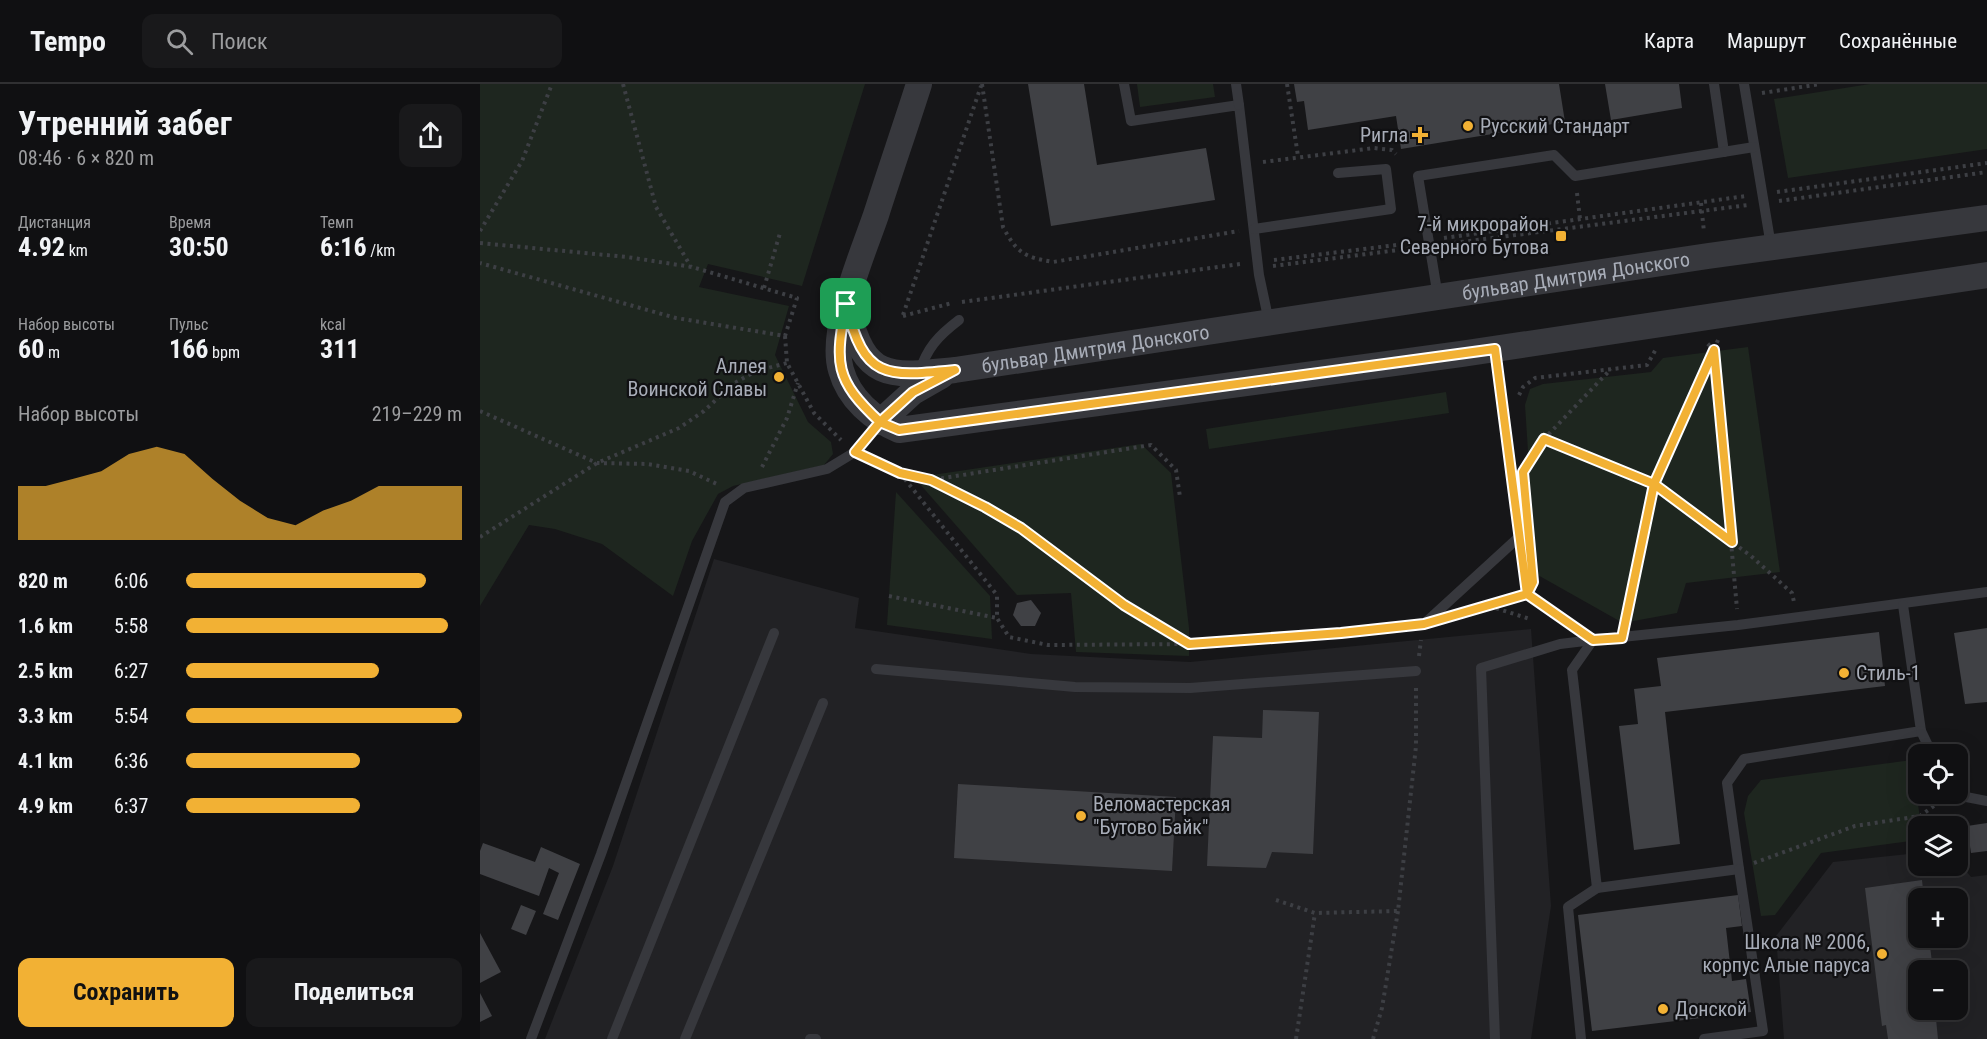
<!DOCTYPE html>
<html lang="ru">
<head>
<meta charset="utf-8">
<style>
  body { margin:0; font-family:"Roboto Condensed",sans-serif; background:#19191b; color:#f1f3f6; height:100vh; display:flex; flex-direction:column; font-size:22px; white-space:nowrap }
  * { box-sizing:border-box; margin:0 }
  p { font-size:20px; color:#9c9d9f }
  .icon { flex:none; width:33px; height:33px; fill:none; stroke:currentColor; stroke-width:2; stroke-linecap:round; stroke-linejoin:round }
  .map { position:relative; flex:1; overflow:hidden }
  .side { display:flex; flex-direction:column; background:#101012; width:480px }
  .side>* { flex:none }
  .controls { position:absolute; left:1428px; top:660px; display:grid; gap:12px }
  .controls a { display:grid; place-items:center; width:60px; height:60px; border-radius:12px; background:#101012; box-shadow:0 6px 24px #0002,0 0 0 2px #303032; font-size:30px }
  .pin { position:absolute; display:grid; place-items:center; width:51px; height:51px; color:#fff; margin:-26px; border-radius:12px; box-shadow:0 3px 9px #0006 }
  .round { display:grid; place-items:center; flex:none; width:63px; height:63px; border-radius:12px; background:#19191b }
  .overview { display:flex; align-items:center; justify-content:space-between; height:102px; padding:0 18px }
  h1 { font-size:33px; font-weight:700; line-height:45px }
  .stats { display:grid; grid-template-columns:repeat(3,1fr); gap:9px; height:102px; padding:6px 18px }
  .stats div { display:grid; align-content:center }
  .stats b { font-size:26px; font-weight:700 }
  .stats small { font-size:16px; font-weight:400 }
  .stats p { font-size:16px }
  .chart { height:168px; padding:12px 18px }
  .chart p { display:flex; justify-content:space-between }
  .chart svg { width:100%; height:108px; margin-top:6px; fill:#f2b134; opacity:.7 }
  .cta { display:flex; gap:12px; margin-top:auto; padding:12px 18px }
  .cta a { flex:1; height:69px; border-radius:12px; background:#f2b134; color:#111; font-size:24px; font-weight:700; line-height:69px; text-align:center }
  .cta a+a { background:#19191b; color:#f1f3f6 }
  ul { padding:0 18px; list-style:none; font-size:20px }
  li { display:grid; grid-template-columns:96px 72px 1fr; align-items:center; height:45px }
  li i { height:15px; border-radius:8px; background:#f2b134 }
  header { display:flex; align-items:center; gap:36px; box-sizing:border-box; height:84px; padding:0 30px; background:#101012; border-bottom:2px solid #303032 }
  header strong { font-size:28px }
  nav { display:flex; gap:33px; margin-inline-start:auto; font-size:21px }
  .search { width:420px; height:54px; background:#19191b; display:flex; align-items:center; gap:15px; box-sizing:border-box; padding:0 21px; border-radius:12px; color:#9c9d9f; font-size:22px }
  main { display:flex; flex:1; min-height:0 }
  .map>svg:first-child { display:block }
</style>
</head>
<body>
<header>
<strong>Tempo</strong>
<div class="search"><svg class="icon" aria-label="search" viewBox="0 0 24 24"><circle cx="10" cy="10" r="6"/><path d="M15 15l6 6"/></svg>Поиск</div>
<nav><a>Карта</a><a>Маршрут</a><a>Сохранённые</a></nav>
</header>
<main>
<section class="side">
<div class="overview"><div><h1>Утренний забег</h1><p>08:46 · 6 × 820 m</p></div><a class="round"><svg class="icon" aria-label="share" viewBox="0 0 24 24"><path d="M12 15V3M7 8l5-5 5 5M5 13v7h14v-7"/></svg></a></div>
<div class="stats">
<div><p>Дистанция</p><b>4.92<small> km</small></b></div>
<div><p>Время</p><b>30:50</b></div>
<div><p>Темп</p><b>6:16<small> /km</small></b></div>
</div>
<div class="stats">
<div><p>Набор высоты</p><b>60<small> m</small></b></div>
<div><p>Пульс</p><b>166<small> bpm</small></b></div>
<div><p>kcal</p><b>311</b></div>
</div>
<div class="chart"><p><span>Набор высоты</span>219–229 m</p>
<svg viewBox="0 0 160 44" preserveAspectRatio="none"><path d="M0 44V22L10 22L20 19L30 16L40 9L50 6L60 9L70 19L80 28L90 35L100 38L110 32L120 28L130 22L140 22L150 22L160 22V44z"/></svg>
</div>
<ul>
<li><b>820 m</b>6:06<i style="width:87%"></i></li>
<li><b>1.6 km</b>5:58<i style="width:95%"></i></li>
<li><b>2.5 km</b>6:27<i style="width:70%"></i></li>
<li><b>3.3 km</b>5:54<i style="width:100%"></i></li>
<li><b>4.1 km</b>6:36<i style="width:63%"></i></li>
<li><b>4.9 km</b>6:37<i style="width:63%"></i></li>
</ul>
<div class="cta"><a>Сохранить</a><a>Поделиться</a></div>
</section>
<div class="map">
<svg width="1507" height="955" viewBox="0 0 1507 955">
  <rect width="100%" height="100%" fill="#161618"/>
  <g fill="#222225" fill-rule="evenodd">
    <polygon points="234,475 379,514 375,544 551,570 710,578 1051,545 1071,822 1051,955 65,955 133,782"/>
    <path d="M 1438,769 L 1438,782 L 1478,782 L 1478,777 L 1491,793 L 1507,791 L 1507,955 L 1304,955 L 1296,852 L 1353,778 ZM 1438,814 L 1478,814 L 1478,854 L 1438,854 ZM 1438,886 L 1478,886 L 1478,926 L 1438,926 Z"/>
  </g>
  <g fill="#1e261f">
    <polygon points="0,0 385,0 322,202 228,180 219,203 309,222 295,271 328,338 351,358 353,370 344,381 253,402 238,410 212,457 193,512 122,460 75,445 49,441 0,522"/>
    <polygon points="657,0 733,0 735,13 660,23"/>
    <polygon points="1390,0 1507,0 1507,65 1308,94 1294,15"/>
    <polygon points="1268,263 1300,488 1206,499 1197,529 1143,539 1056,490 1045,321 1050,305 1063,300 1171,288 1183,274"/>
    <polygon points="966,308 969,329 729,365 726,345"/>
    <polygon points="661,360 691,389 709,544 709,572 596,568 591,509 537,511 439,399 452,391"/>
    <polygon points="416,408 510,512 512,555 407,541"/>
    <polygon points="1432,676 1441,742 1438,742 1438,756 1341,769 1295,831 1281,832 1264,729 1268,712 1281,696"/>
  </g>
  <g fill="#404145">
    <polygon points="548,0 604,0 617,81 726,64 735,116 571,142"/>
    <polygon points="814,0 1079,0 1085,38 921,65 916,32 828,46 824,17 817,18"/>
    <polygon points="1125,0 1199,0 1202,24 1131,36"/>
    <polygon points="551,516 561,529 555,542 541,542 533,531 537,519"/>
    <polygon points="1507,544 1507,618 1485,620 1474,549"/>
    <polygon points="1399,548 1405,602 1185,628 1200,760 1154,766 1139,642 1158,640 1154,605 1181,602 1177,574"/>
    <polygon points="783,626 839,628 833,770 792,768 786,784 727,782 733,652 782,654"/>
    <polygon points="478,700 696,713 692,787 474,774"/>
    <polygon points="1507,739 1507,767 1491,769 1487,742"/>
    <polygon points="3,759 55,778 61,763 100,780 78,836 63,830 79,789 69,784 59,812 0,790 0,767"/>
    <polygon points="1442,796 1444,814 1438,814 1438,854 1449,854 1453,886 1438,886 1438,926 1458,926 1459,935 1456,935 1458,955 1408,955 1406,941 1402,942 1385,804"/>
    <polygon points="1258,811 1262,842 1246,844 1252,897 1266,895 1271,928 1112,947 1098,831"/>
    <polygon points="41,821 56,827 46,851 31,845"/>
    <polygon points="0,849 21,888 0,899"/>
    <polygon points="0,909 12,932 0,938"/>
  </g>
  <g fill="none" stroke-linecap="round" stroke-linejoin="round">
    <g stroke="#3d3f44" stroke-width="4" stroke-dasharray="3 4.5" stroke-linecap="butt">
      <polyline points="143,0 176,123 211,183"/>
      <path d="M 502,0 L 523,143 C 537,169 544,173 573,178 L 759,147"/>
      <polyline points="807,0 818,72"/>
      <polyline points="1282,9 1341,0"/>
      <polyline points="783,78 894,64 912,66 916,70"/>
      <polyline points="1297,108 1507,79"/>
      <polyline points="1097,109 1100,135"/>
      <polyline points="1299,117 1507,88"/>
      <polyline points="1221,119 1224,148"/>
      <polyline points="0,147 42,77 72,0"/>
      <polyline points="964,154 1266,112"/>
      <polyline points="0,159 147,173 212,183 317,214 305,252 196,234 0,179"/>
      <polyline points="966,160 1268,121"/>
      <polyline points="794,176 933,159"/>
      <polyline points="793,182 934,164"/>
      <polyline points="284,204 300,149"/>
      <polyline points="482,218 760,180"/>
      <polyline points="423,231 501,2"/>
      <polyline points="423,232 472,219"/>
      <polyline points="305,252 307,279 334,329 361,356"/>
      <polyline points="1238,256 1234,266 1257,525"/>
      <polyline points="1039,311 1043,303 1055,294 1167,281 1176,265"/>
      <polyline points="0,327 117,379 168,380 209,387 239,401"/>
      <polyline points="1064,355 1174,400 1271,472 1312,509 1314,518"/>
      <polyline points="390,375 420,389 451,396 671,361 696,386 700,413"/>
      <polyline points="1047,381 1064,355 1131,285"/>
      <polyline points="282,383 307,334 318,299"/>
      <polyline points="420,389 517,511 517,534 529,553 568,561 709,560 928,542"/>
      <polyline points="452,397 541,444 644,521 709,559"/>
      <polyline points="0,453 117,379 199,344 224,327 253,300 276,287 307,279"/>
      <polyline points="409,512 517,534"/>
      <polyline points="1009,522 1050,535"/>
      <polyline points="985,528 1032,514"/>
      <polyline points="1146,537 1174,400 1234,266 1226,258"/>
      <polyline points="939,572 941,556"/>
      <polyline points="1274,779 1375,742 1440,732 1458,719"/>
      <polyline points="796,816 835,829 918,827 936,662 936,603"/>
      <polyline points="816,955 835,829"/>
      <polyline points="893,955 902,924 918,827"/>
    </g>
    <g stroke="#37383d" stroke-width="10">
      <polyline points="644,0 651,37 759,21 779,191 789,238"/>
      <polyline points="756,0 759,21"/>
      <polyline points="1234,0 1244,68"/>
      <polyline points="1264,0 1291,162"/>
      <polyline points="774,145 911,125 906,85 858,89"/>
      <polyline points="958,213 938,92 1074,71 1095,92 1274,63"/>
      <polyline points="1015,265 1047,510 1113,556 1258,541 1507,508"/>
      <path d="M 439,289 C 447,264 458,252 479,236"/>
      <polyline points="944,540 1039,453"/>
      <polyline points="1113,556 1092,586 1117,804 1259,785 1247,699 1264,675 1441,647 1423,521"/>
      <polyline points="396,585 595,603 710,604 936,587"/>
      <polyline points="1441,647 1452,670"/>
      <polyline points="1471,710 1507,717"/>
      <polyline points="51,955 121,770 245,418 264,404 347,385 375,368 400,338"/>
      <polyline points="132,955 294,549"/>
      <polyline points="205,955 343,619"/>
      <polyline points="330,955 336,955"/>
      <polyline points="1015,955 1001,584 1080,560 1113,556"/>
      <polyline points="1101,955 1088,823 1117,804"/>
      <polyline points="1224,955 1283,947 1259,785"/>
    </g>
    <g stroke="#37383d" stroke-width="26">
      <path d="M 439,0 C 425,44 410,87 396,131 C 383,169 349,247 361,286 C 369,315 393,335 419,346 L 981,270 L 1507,191"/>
      <path id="s1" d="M 368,226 C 384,299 413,292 475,286 L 1228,172 L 1507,134"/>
      <polyline points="400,338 433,308 461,292"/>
    </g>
  </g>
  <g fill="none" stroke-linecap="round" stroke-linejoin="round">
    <defs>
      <path id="route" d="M 366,220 C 355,280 354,295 400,338 L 375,368 L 420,389 L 451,396 L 505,423 L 541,444 L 644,521 L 709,560 L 861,549 L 944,540 L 1047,510 L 1113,556 L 1142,554 L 1174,400 L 1234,266 L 1252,458 L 1174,400 L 1064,355 L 1043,388 L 1053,498 L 1047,510 L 1015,265 L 419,346 L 400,338 L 433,308 L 475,286 C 406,293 384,296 366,220"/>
    </defs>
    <use href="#route" stroke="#fff" stroke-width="12"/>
    <use href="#route" stroke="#f2b134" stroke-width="8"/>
  </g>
  <g fill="#f2b134" stroke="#111113" stroke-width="2">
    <circle cx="988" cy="42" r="6"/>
    <path d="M937 42h6v6h6v6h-6v6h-6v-6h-6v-6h6z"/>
    <rect x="1075" y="146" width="12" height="12" rx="3"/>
    <circle cx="299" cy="293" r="6"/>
    <circle cx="1364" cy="589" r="6"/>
    <circle cx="601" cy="732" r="6"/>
    <circle cx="1402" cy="870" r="6"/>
    <circle cx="1183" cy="925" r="6"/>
  </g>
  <g text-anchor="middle" stroke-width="4.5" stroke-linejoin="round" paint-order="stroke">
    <g font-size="20" fill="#a8adb8" stroke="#111113" text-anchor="start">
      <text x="1000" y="49">Русский Стандарт</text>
      <text x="928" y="58" text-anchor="end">Ригла</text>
      <text x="1069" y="147" text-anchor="end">7-й микрорайон<tspan x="1069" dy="23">Северного Бутова</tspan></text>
      <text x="287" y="289" text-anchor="end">Аллея<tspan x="287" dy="23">Воинской Славы</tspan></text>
      <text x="1376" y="596">Стиль-1</text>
      <text x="613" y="727">Веломастерская<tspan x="613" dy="23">"Бутово Байк"</tspan></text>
      <text x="1390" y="865" text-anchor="end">Школа № 2006,<tspan x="1390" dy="23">корпус Алые паруса</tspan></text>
      <text x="1195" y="932">Донской</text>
    </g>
    <g font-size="20" fill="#a8adb8" stroke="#111113">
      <text dy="7" stroke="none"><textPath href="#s1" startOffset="772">бульвар Дмитрия Донского</textPath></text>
      <text dy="7" stroke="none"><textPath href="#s1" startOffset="286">бульвар Дмитрия Донского</textPath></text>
    </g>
  </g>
</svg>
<div class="controls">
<a><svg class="icon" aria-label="locate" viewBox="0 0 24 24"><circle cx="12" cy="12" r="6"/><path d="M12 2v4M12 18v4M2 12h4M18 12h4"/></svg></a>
<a><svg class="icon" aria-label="layers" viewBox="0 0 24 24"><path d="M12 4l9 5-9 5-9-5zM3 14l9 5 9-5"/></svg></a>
<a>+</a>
<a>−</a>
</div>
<div class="pin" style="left:366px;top:220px;background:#1e9e55"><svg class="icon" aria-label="arrive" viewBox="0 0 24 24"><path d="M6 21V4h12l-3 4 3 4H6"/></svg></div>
</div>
</main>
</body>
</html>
